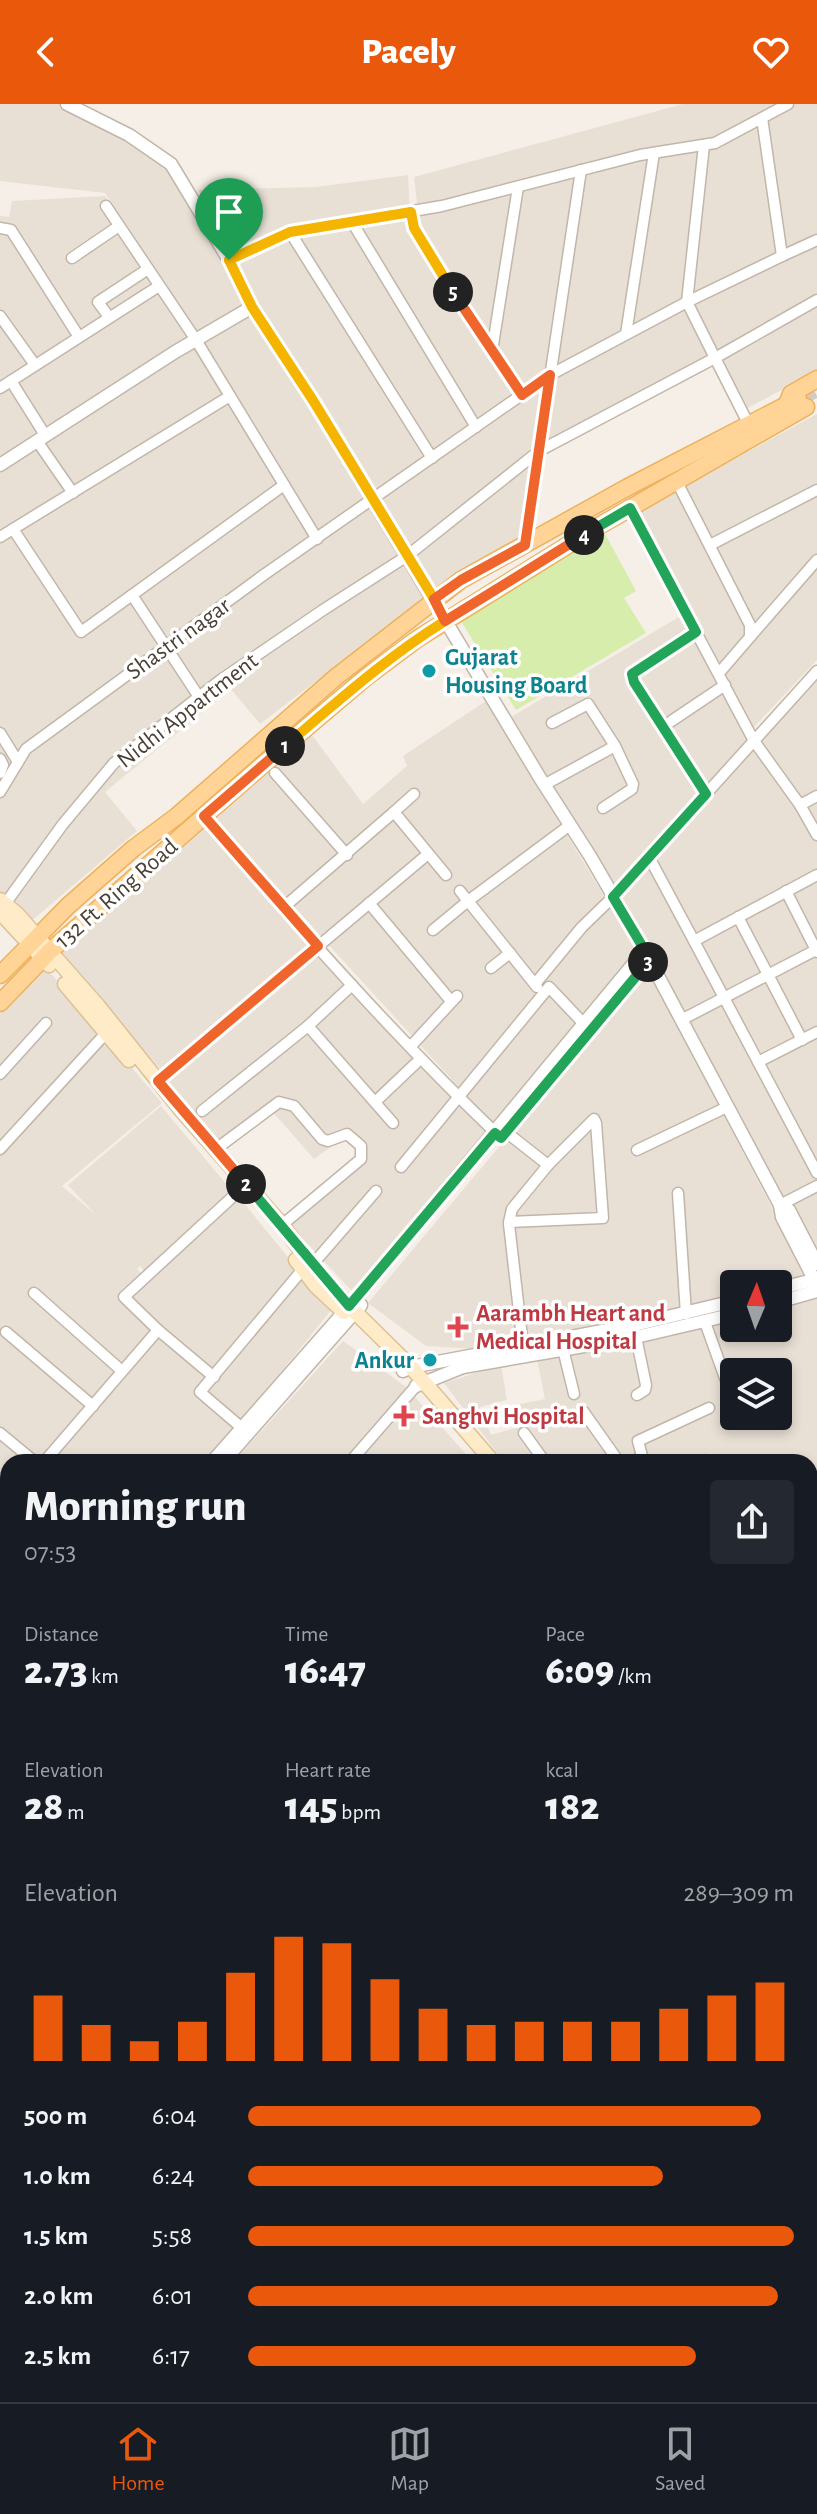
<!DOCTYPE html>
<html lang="en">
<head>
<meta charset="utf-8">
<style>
  body { margin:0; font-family:"Alegreya Sans",sans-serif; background:#242831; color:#f1f3f6; height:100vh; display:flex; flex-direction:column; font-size:30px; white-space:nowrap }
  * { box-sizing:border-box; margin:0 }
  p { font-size:26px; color:#9ea1a6 }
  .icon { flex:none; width:44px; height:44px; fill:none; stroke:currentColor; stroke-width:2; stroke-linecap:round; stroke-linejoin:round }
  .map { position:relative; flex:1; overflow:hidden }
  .sheet { position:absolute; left:0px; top:1350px; width:818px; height:948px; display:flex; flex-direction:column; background:#171b24; border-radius:24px 24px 0 0; box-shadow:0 4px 12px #0003 }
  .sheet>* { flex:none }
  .needle { width:52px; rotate:2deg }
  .tools { position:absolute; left:720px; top:1166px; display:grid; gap:16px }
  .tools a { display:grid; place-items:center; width:72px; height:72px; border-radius:8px; background:#171b24; box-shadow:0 4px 12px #0003; font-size:40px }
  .pin { position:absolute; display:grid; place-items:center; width:68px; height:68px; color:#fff; margin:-82px -34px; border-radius:50% 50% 50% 0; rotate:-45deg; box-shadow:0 0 8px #0007 }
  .pin .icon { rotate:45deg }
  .km { position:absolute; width:40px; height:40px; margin:-20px; border-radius:50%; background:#222; color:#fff; font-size:22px; line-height:40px; text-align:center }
  .round { display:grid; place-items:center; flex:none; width:84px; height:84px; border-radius:8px; background:#242831 }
  .headline { display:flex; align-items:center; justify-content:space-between; height:136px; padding:0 24px }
  h1 { font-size:44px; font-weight:800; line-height:60px }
  .metrics { display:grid; grid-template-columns:repeat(3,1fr); gap:12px; height:136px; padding:8px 24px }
  .metrics div { display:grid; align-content:center }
  .metrics b { font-size:40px; font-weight:800 }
  .metrics small { font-size:22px; font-weight:400 }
  .metrics p { font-size:22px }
  .chart { height:224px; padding:16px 24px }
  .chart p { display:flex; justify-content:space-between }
  .chart svg { width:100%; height:144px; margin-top:8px; stroke:#ea580c; stroke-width:6 }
  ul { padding:0 24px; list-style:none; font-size:26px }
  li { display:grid; grid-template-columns:128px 96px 1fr; align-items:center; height:60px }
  li i { height:20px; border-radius:10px; background:#ea580c }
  header { display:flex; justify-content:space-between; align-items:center; height:104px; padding:0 24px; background:#ea580c; color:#fff; font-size:36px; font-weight:800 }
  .dock { display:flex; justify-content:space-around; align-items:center; height:112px; border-top:2px solid #363941; background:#171b24; font-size:22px; color:#9ea1a6 }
  .dock a { display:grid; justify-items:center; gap:4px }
  .dock .on { color:#ea580c }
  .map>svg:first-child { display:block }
</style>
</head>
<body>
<header><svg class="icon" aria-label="back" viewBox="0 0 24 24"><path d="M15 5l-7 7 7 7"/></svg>Pacely<svg class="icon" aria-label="heart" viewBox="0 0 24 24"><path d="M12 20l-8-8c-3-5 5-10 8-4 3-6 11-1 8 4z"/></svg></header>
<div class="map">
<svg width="817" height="2298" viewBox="0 0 817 2298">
  <rect width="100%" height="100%" fill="#f5efe7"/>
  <g fill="#e9e0d5" fill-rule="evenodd">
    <polygon points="0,0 65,0 126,36 167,66 223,158 246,202 0,356 0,112 9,113 12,97 105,92 180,202 105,89 0,77"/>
    <polygon points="683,0 817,0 817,267 746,305 720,257 542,352 557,273 522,283 420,124 414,73"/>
    <polygon points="408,71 411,127 520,296 545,280 521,432 436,486 257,202 198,86 316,83"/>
    <polygon points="250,209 426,493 260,620 231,585 105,688 137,727 29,819 0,791 0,364"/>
    <polygon points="817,310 817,556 754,623 639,407"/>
    <polygon points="684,510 751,637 615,787 511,613"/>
    <polygon points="817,576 817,1078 783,1096 619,793"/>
    <polygon points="486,597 636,845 495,1023 213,714 312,631 363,700 407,662 403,652"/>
    <polygon points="203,723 313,839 162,967 59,847"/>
    <polygon points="317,845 490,1030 352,1187 284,1115 360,1052 345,1033 314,1055 272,1007 226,1045 165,975"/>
    <polygon points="41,858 162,999 62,1082 96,1111 68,1081 161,1002 232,1087 145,1168 140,1162 137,1165 144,1172 235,1088 313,1184 333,1204 208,1358 43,1358 0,1323 0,910"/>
    <polygon points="643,871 653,875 808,1173 778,1180 734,1180 734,1193 676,1209 475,1245 426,1242 368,1199"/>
    <polygon points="817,1087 817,1151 792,1100"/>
    <path d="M 817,1192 L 817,1487 L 810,1488 L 810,1358 L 716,1358 L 712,1349 L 690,1358 L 646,1358 L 644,1356 L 640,1358 L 504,1358 L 444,1279 L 501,1261 L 507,1296 L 480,1303 L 491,1331 L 522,1322 L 520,1300 L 545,1295 L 537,1255 L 734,1215 L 734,1224 L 778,1224 L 778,1203 ZM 734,1268 L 778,1268 L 778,1312 L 734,1312 Z"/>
    <polygon points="343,1237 406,1283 473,1358 233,1358"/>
    <polygon points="0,1333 31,1358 8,1358 8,1442 0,1453"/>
    <polygon points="817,1497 817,1788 810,1789 810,1498"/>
    <polygon points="8,1636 8,2169 0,2169 0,1644"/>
    <polygon points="0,2185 8,2185 8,2290 94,2290 94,2298 0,2298"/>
    <polygon points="810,2190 817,2190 817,2298 490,2298 490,2290 810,2290"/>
    <polygon points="106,2290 472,2290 473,2298 107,2298"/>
  </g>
  <polygon fill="#d7edac" points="603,426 636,487 624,494 646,529 516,606 459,514"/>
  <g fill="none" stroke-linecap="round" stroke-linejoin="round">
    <polyline stroke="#d3ccc3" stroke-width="16" stroke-dasharray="16 8" stroke-linecap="butt" points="800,294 817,285"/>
    <defs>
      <g id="minor">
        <polyline points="106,102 196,236 317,435"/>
        <polyline points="411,108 414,124 462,202 522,291"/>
        <polyline points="352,118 476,323"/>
        <polyline points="0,124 11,126 79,233"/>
        <polyline points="290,128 432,354"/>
        <polyline points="782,152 817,136"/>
        <polyline points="72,154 119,122"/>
        <polyline points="229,156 290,128 442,102 640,51 715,39 788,0"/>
        <polyline points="687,198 782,152 762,14"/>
        <polyline points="687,198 704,41"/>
        <polyline points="0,212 35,261"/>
        <polyline points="109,213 98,198 148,165"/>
        <polyline points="626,230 654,49"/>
        <polyline points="492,247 518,83"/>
        <polyline points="11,277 45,331"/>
        <polyline points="0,284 159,182"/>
        <polyline points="749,321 715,254 817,196"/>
        <polyline points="37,337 73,389"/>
        <polyline points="677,378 750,521 750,533 719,569"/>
        <polyline points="630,404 754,637 800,701 817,731"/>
        <polyline points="13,425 81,528 284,381"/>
        <polyline points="0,433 230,292"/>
        <polyline points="525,441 581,66"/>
        <polyline points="710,441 817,386"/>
        <polyline points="132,491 199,593"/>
        <polyline points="696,528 632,570 634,578 706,690"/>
        <polyline points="750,533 817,456"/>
        <polyline points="552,619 588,600 615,642 633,680 632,685 603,704"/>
        <polyline points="664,622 725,581"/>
        <polyline points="0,629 18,658"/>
        <polyline points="0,655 3,661 0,669"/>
        <polyline points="275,669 347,751"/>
        <polyline points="544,681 615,642"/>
        <polyline points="0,688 26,645 265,470 550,271 687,198 715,254 539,347 407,452 323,506 222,575 114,659 63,720 5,800"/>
        <polyline points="800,701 817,692"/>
        <polyline points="394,708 414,690"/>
        <path d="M 204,712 C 298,824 396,934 501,1034"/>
        <polyline points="649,753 694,837 817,771"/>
        <polyline points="786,787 817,848"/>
        <polyline points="369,799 451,897"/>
        <polyline points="284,803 394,708 446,771"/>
        <polyline points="738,813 802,936"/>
        <polyline points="433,826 468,797 460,787"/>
        <polyline points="694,837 817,1069"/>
        <polyline points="491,864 510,849"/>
        <polyline points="535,880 582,823 613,793 817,567"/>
        <polyline points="537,883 468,797 570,721"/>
        <polyline points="681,916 816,846"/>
        <polyline points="308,922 393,1019"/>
        <polyline points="411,942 457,892"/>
        <polyline points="758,958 817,928"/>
        <polyline points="0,970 46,919"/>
        <polyline points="158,977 428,750"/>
        <polyline points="376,997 416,959"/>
        <polyline points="202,1007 308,922 352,881"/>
        <polyline points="506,1028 548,1061"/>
        <polyline points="0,1045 106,929"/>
        <polyline points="216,1045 279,998 294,1002 322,1035 328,1037 347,1030 361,1042 361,1055 282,1121"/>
        <polyline points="637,1046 727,1003"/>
        <polyline points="401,1063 549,883 584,920"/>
        <polyline points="678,1089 686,1210"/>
        <polyline points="780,1101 817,1082"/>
        <polyline points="509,1118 603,1114 596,1019 594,1015 548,1061 512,1105 509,1118 509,1120 523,1242"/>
        <polyline points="312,1161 376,1087"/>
        <polyline points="34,1189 122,1267"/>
        <polyline points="705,1218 734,1299"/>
        <polyline points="6,1228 93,1302"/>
        <polyline points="636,1233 646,1281 645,1286 637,1291"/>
        <polyline points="563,1245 574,1290"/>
        <polyline points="214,1273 158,1226 124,1193 240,1086"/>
        <polyline points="583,1307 619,1358"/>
        <polyline points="242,1324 200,1288 303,1165"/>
        <polyline points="0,1329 35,1358"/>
        <polyline points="524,1329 545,1358"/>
        <polyline points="44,1358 158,1226"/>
        <polyline points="350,1358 416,1282"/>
        <polyline points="633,1358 642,1352 638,1337 709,1304"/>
        <polyline points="0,1396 8,1403"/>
        <polyline points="0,1443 5,1447"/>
        <polyline points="810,1650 817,1677"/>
        <polyline points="810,1692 817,1690"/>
        <polyline points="810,1721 817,1720"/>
        <polyline points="810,1931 817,1931"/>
        <polyline points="810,1946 817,1946"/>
        <polyline points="0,1968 8,1968"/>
        <polyline points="810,1999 817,1999"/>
        <polyline points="4,2045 8,2117"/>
        <polyline points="810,2256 817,2256"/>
        <polyline points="0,2259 8,2259"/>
        <polyline points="313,2290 313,2298"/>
        <polyline points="591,2290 591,2298"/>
        <polyline points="166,2298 213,2295"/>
        <polyline points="355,2298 409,2293 413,2290"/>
        <polyline points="428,2298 478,2294"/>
      </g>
      <g id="tertiary">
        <polyline points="67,0 129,31 171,60 229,156 252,203 314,298 540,674 590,752 641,840 780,1101 782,1113 817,1181"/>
        <polyline points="0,361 175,248 252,203"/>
        <polyline points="623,885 649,856"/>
        <polyline points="780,1101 789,1106 817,1160"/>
        <polyline points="778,1185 817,1175"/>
        <polyline points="778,1198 817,1187"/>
        <polyline points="403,1267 411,1263 634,1221 734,1197"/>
        <polyline points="416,1282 463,1263 636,1233 734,1210"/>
        <polyline points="212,1358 359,1191 644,847"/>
        <polyline points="223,1358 361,1201"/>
        <polyline points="810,1495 817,1494"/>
        <polyline points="0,1625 8,1617"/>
        <polyline points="0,1639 8,1631"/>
        <polyline points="810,1793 817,1793"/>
        <polyline points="478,2290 478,2298"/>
        <polyline points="487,2290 488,2298"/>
        <polyline points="100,2298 100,2290"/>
      </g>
      <g id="secondary">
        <polyline points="0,796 17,810 98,902 182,1007 282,1121 312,1161 349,1202 411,1263 493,1358"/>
        <polyline points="0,808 49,861"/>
        <polyline points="65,880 129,956"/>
        <polyline points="296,1156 316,1182 344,1208"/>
        <polyline points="810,1845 817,1868"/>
        <polyline points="810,1885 817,1908"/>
        <polyline points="0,2180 8,2180"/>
        <polyline points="810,2185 817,2185"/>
      </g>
      <g id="primary">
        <polyline points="787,300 791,290 817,275"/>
        <polyline points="0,871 69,801 134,744 177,712 336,573 461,476 628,383 798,295"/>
        <polyline points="0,899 50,847 266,658 365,574 417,535 597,423 806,303"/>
      </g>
    </defs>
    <use href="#minor" stroke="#c1b6a9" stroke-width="13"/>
    <use href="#tertiary" stroke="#c1b6a9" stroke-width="15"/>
    <use href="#secondary" stroke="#dcc195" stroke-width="17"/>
    <use href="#primary" stroke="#eeb15c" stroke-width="19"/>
    <use href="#minor" stroke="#fff" stroke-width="10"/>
    <use href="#tertiary" stroke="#fff" stroke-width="12"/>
    <use href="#secondary" stroke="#ffebc7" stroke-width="14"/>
    <use href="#primary" stroke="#ffd496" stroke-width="16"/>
  </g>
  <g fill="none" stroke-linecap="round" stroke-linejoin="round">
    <defs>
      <path id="split-1" d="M 229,156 L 252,203 L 314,298 L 434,495 L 445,517 C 387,553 337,598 285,642"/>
      <polyline id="split-2" points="246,1080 158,977 318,842 204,712 285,642"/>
      <polyline id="split-3" points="246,1080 349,1202 495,1029 501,1034 648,858"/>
      <polyline id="split-4" points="584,431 630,404 696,528 632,570 634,578 706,690 613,793 641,840 648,858"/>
      <polyline id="split-5" points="453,188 522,291 550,271 525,441 461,476 434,495 445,517 584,431"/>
      <polyline id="split-6" points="229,156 290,128 411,108 414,124 453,188"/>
    </defs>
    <use href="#split-1" stroke="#fff" stroke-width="16"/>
    <use href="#split-2" stroke="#fff" stroke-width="16"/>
    <use href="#split-3" stroke="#fff" stroke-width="16"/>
    <use href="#split-4" stroke="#fff" stroke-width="16"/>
    <use href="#split-5" stroke="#fff" stroke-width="16"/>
    <use href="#split-6" stroke="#fff" stroke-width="16"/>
    <use href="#split-1" stroke="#f5b400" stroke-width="10"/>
    <use href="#split-2" stroke="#f0652b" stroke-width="10"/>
    <use href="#split-3" stroke="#22a559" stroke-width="10"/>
    <use href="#split-4" stroke="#22a559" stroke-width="10"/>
    <use href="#split-5" stroke="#f0652b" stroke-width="10"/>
    <use href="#split-6" stroke="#f5b400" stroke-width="10"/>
  </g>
  <g fill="#0f9aa8" stroke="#fff" stroke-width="3">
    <circle cx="429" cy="567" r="8"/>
    <circle cx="430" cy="1256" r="8"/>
  </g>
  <g fill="#e0444e" stroke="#fff" stroke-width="3">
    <path d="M454 1211h8v8h8v8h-8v8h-8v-8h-8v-8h8z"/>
    <path d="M400 1300h8v8h8v8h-8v8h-8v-8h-8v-8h8z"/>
  </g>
  <g text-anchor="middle" stroke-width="7" stroke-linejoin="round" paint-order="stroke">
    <g font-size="24" fill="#493f35" stroke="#fff">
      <text transform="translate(178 534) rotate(-36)" y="8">Shastri nagar</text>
      <text transform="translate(187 606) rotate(-38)" y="8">Nidhi Appartment</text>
      <text transform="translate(116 789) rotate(-41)" y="8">132 Ft. Ring Road</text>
    </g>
    <g font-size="24" font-weight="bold" fill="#0d838f" stroke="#fff" text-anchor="start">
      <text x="445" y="561">Gujarat<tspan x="445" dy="28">Housing Board</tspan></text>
      <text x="414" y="1264" text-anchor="end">Ankur</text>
    </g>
    <g font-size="24" font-weight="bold" fill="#be3a42" stroke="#fff" text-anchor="start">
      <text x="476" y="1217">Aarambh Heart and<tspan x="476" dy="28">Medical Hospital</tspan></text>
      <text x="422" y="1320">Sanghvi Hospital</text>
    </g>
  </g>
</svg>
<div class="tools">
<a><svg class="needle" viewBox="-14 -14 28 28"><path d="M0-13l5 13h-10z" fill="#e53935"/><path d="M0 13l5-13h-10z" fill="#9ea1a6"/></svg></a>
<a><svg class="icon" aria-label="layers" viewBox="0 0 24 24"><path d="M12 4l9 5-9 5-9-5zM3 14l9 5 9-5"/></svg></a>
</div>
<div class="pin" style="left:229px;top:156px;background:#1e9e55"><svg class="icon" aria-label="arrive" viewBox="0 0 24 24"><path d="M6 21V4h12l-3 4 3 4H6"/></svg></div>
<b class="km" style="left:285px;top:642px">1</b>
<b class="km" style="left:246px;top:1080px">2</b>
<b class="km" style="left:648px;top:858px">3</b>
<b class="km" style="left:584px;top:431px">4</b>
<b class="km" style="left:453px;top:188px">5</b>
<section class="sheet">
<div class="headline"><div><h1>Morning run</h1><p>07:53</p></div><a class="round"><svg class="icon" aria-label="share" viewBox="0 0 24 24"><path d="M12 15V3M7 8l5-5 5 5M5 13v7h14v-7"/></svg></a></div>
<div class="metrics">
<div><p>Distance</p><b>2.73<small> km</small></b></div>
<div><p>Time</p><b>16:47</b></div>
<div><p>Pace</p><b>6:09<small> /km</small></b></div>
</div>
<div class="metrics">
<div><p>Elevation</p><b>28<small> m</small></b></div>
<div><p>Heart rate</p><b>145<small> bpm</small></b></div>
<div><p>kcal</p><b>182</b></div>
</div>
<div class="chart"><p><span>Elevation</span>289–309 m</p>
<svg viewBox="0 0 160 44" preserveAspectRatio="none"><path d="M5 44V24M15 44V33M25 44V38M35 44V32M45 44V17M55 44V6M65 44V8M75 44V19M85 44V28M95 44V33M105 44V32M115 44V32M125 44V32M135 44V28M145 44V24M155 44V20"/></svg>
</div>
<ul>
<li><b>500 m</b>6:04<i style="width:94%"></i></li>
<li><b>1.0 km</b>6:24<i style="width:76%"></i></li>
<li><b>1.5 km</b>5:58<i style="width:100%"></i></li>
<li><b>2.0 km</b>6:01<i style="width:97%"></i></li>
<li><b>2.5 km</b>6:17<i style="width:82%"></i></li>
</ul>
</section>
</div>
<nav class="dock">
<a class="on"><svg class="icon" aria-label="home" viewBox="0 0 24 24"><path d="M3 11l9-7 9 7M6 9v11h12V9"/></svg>Home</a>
<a><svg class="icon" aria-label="map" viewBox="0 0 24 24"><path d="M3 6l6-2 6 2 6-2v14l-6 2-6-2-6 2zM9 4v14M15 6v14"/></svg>Map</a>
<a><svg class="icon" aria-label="saved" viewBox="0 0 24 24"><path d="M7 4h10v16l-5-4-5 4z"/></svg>Saved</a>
</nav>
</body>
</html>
